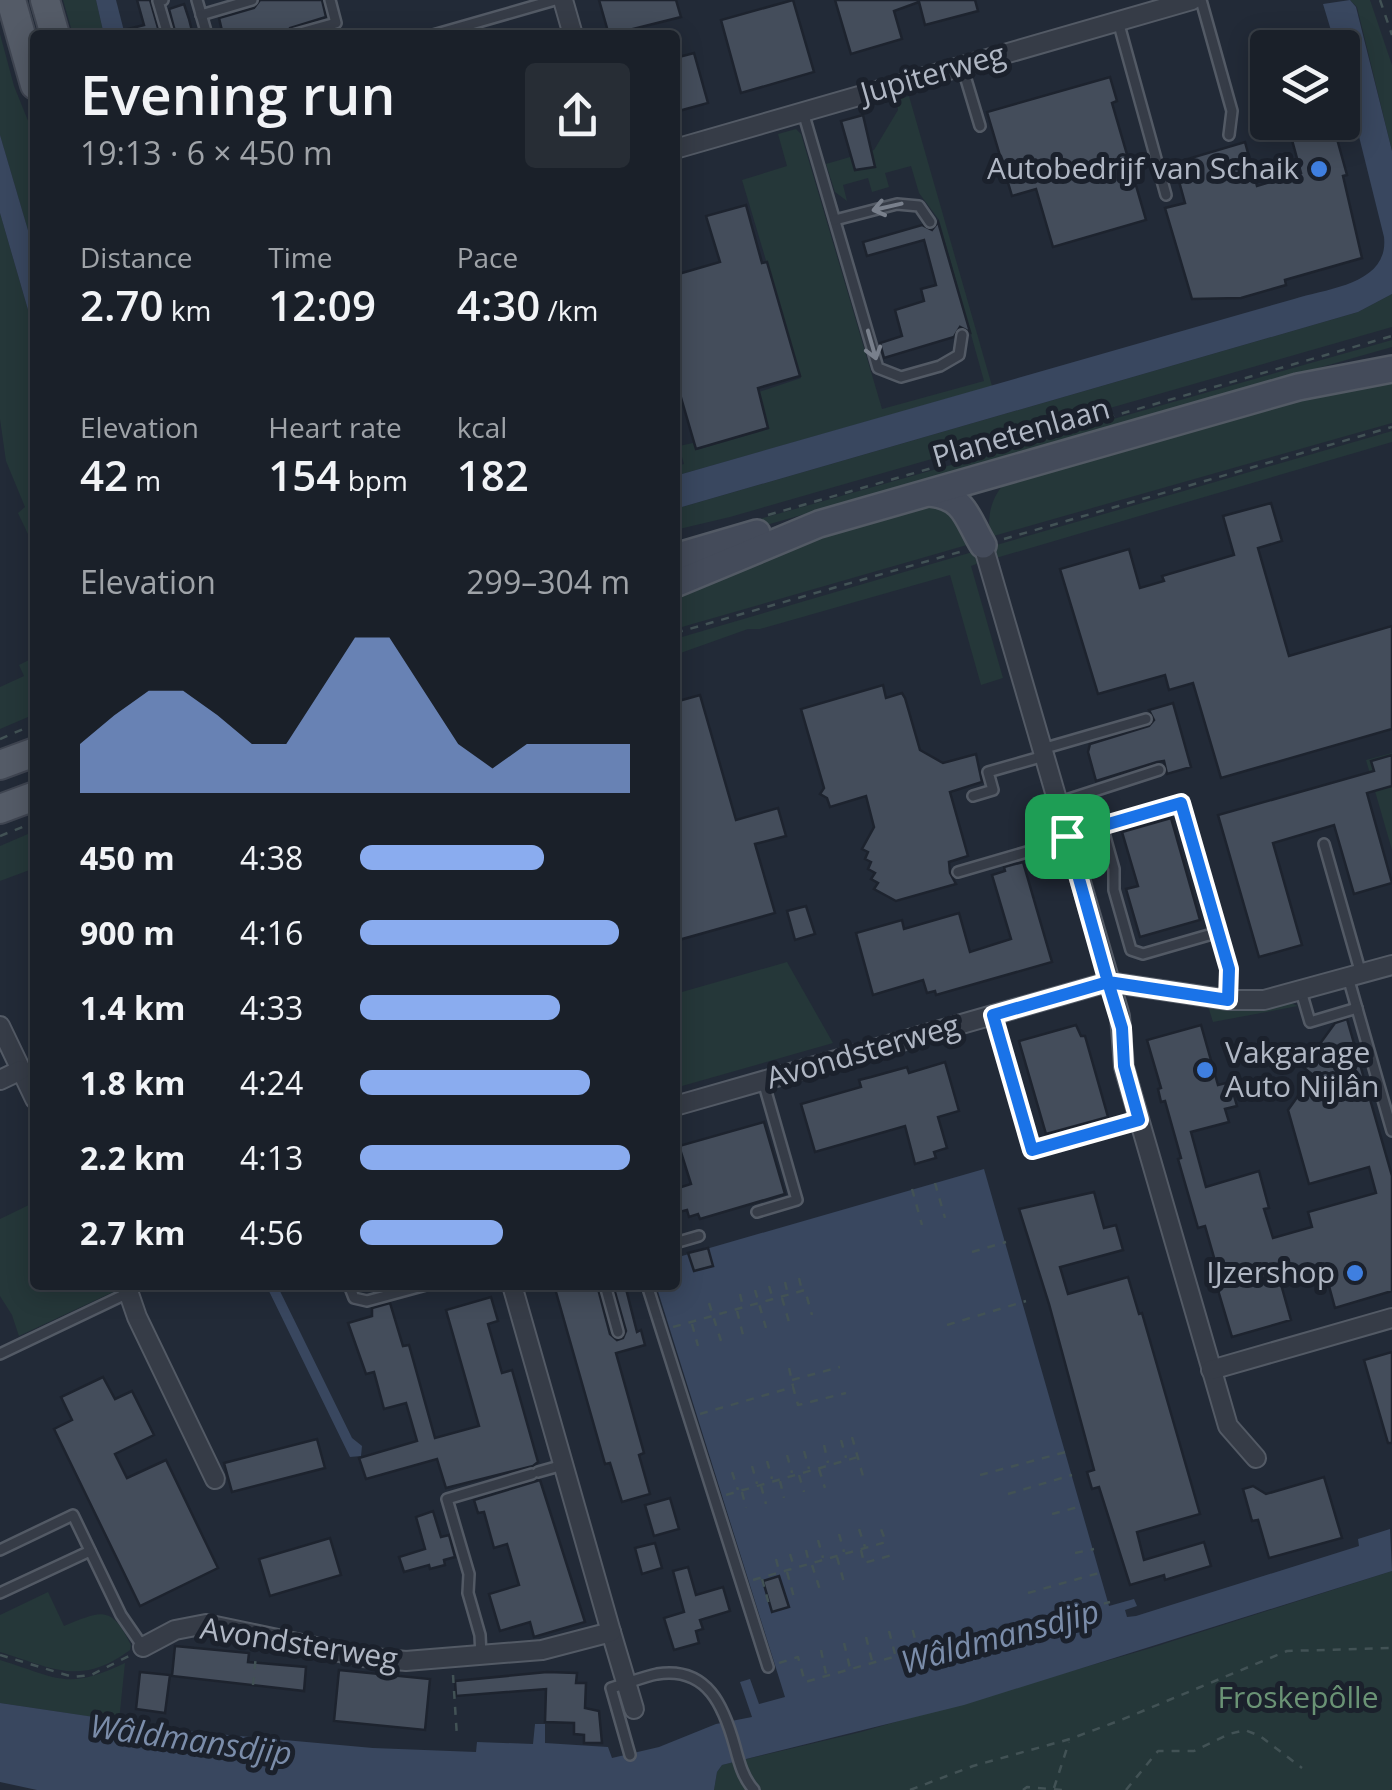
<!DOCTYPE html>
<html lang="en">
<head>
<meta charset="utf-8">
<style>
  body { margin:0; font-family:"Open Sans",sans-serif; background:#272d35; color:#f1f3f6; height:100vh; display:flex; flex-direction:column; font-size:38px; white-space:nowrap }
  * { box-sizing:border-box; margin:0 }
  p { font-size:32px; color:#9fa3a8 }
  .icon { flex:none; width:55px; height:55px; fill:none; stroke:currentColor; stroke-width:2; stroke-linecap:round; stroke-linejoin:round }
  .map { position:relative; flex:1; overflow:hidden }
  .side { position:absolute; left:30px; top:30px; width:650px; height:1260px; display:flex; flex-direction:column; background:#1a2029; border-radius:10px; box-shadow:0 5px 25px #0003,0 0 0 2px #383e46 }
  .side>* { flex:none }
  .controls { position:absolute; left:1250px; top:30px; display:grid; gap:20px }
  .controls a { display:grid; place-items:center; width:110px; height:110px; border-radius:10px; background:#1a2029; box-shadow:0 5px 25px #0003,0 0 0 2px #383e46; font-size:50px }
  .pin { position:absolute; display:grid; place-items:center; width:85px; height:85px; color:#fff; margin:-42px; border-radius:20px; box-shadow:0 5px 15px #0006 }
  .round { display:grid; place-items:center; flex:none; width:105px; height:105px; border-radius:10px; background:#272d35 }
  .headline { display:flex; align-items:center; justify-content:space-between; height:170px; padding:0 50px }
  h1 { font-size:55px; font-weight:600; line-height:75px }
  .metrics { display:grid; grid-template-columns:repeat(3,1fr); gap:15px; height:170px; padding:10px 50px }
  .metrics div { display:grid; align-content:center }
  .metrics b { font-size:42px; font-weight:600 }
  .metrics small { font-size:28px; font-weight:400 }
  .metrics p { font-size:28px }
  .chart { height:280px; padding:20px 50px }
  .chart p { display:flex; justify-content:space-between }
  .chart svg { width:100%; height:180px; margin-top:10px; fill:#8aacef; opacity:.7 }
  ul { padding:0 50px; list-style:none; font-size:32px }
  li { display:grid; grid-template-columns:160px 120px 1fr; align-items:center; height:75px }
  li i { height:25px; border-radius:12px; background:#8aacef }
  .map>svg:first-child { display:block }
</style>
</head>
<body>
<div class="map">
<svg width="1392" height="1790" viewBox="0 0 1392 1790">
  <rect width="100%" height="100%" fill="#222a37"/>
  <g fill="#253739">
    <polygon points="63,0 96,0 104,35 73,35"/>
    <polygon points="1350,0 1370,0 1392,65 1392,151 1357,7"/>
    <polygon points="0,34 14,86 35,138 35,254 0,135"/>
    <polygon points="909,96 992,386 675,476 675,466 684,464 679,446 693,443 696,450 769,429 759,392 801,378 742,180 787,166 778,134 796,129 801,134 882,409 984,381 939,220 919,193 911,166 885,173 889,187 872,192 868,178 843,185 847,201 835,192 826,164 874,150 898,110 896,100"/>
    <polygon points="0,213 35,334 35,549 18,513 25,507 6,461 0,419"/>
    <polygon points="1392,294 1392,327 730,517 675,530 675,509 1358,312"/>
    <polygon points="1392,340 1392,347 675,551 675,543"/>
    <path d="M 1392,374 L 1392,423 L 990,537 C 987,514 991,497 1008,479 Z"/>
    <polygon points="1392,431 1392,442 996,558 993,546"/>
    <polygon points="921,502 948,509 974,543 675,629 675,589 732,564"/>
    <polygon points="976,551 979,563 971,566 1003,678 981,685 950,575 760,629 748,629 675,655 675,639"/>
    <polygon points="35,657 35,714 0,729 0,687 24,676 19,665"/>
    <polygon points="1392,753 1392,850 1366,760"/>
    <polygon points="35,831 35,868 0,881 0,846"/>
    <polygon points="787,962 833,1043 675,1088 675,994"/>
    <polygon points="1291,1003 1298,1006 1213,1022 1208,1006 1262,1009"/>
    <polygon points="35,1202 35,1285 114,1285 113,1292 19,1336 12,1315 0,1296 0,1219"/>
    <polygon points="1392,1571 1392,1790 714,1790 717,1772 722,1765 861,1732 1151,1648"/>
    <path d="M 48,1592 L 64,1626 C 101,1611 111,1604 131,1645 L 130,1650 C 80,1687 53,1668 0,1652 L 0,1615 Z"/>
    <path d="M 0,1660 C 59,1678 66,1691 125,1663 L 119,1721 L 0,1703 Z"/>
  </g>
  <g fill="#39475f">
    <polygon points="96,0 116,0 125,35 104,35"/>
    <path d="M 1350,0 L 1356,7 L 1392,151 L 1392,294 L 1358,312 L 675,509 L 675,476 L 1294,299 C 1329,288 1389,284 1384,237 L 1343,72 L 1342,48 L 1336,47 L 1323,4 Z"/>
    <polygon points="0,135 35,254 35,334 0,213"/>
    <polygon points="984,1169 1109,1606 1134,1599 1137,1606 1125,1610 1127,1617 1136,1616 1359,1546 1358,1539 1390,1529 1392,1571 964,1705 722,1765 717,1772 714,1790 37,1790 0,1782 0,1703 195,1732 373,1748 476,1752 477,1742 533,1744 535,1724 545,1724 545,1743 608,1747 612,1758 659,1747 716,1724 752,1717 740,1682 750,1679 759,1704 785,1697 656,1285 675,1285 675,1258"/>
    <polygon points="266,1285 277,1285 352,1438 362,1446 361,1456 350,1457"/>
  </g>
  <g fill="#444d5b" stroke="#1d232e" stroke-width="2.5">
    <polygon points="137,0 150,0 160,35 121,35 120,31 144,25"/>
    <polygon points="260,0 322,0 326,17 290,28 285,35 277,32 223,35 219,18 254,8"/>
    <polygon points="599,0 676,0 681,17 609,35"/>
    <polygon points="793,0 814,72 741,93 721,20"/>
    <polygon points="835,0 975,0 978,11 925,25 919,2 894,11 902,39 851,54"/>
    <polygon points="184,4 189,19 193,35 176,35 169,9"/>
    <polygon points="694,53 708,103 675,112 675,58"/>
    <polygon points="1110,77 1117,101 1112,103 1146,220 1053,247 1036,189 1012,196 987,112"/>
    <polygon points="863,115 875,167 855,170 841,121"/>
    <polygon points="1319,128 1320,132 1334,128 1347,175 1343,176 1362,258 1285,280 1286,285 1241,298 1192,299 1165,208 1185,203 1174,163 1245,142 1257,186 1301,173 1292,140"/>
    <polygon points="746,205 762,263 767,262 800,376 758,388 768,428 696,449 675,377 675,275 720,262 706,216"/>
    <polygon points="938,222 970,332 960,327 954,337 884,358 880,343 902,336 895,310 924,301 921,289 936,285 924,240 867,256 863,242 922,225 932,230"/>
    <polygon points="1271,503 1282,541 1258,548 1289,656 1392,626 1392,729 1221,778 1193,683 1169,690 1165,675 1098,694 1060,569 1129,549 1140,588 1164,581 1162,576 1234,555 1223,516"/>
    <polygon points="883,685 886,698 902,693 905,698 920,750 943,763 976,754 982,782 950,792 968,856 949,862 950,873 956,884 896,901 874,889 878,883 871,879 875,873 868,869 871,862 865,859 868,852 862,849 874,827 866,796 830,807 827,798 820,794 824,788 801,709"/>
    <polygon points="700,695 736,820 778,808 786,836 755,844 775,913 675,941 675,702"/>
    <polygon points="1173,703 1191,767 1167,774 1164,761 1157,762 1096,781 1088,752 1090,744 1149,726 1154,720 1149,710"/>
    <polygon points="1392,755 1392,786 1367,793 1392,883 1354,894 1334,825 1273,843 1302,945 1259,957 1218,815 1374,771 1371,761"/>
    <polygon points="1171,818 1200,920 1140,937 1126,889 1138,886 1122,832"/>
    <polygon points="1023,862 1052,962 936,995 935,991 927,993 923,980 873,995 856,933 902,920 904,929 959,913 970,952 1011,939 992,875 1005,871 1004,867"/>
    <polygon points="806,906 815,934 795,940 787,911"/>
    <polygon points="1347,1019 1392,1176 1392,1291 1335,1308 1323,1264 1279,1277 1291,1320 1232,1337 1212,1270 1217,1268 1205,1226 1198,1228 1178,1159 1181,1158 1165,1101 1161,1102 1158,1089 1161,1088 1147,1040 1201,1025 1218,1085 1230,1082 1237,1106 1225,1109 1229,1122 1191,1132 1206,1187 1259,1171 1269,1208 1264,1209 1273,1238 1312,1227 1308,1212 1376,1193 1369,1167 1309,1184 1288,1110 1313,1075 1303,1067 1335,1023"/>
    <polygon points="1076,1025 1081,1036 1085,1036 1108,1117 1046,1134 1019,1041"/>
    <polygon points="945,1062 959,1111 938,1117 947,1148 934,1152 936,1158 915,1164 905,1126 815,1152 801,1104 861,1087 859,1080 871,1077 907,1067 909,1073"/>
    <polygon points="764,1122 785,1194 700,1219 698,1214 689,1217 687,1210 675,1213 675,1189 691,1184 679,1146"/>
    <polygon points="1094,1192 1104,1228 1116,1225 1123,1250 1060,1267 1068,1294 1128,1277 1139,1314 1142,1313 1200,1514 1137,1532 1144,1560 1204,1542 1211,1566 1165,1580 1164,1575 1130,1585 1099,1487 1092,1489 1087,1472 1094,1470 1049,1304 1019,1209"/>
    <polygon points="708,1248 713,1266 694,1271 688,1253"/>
    <polygon points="554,1285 597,1285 610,1334 617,1340 623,1338 626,1331 613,1285 625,1285 637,1332 641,1330 645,1345 616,1353 644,1453 639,1455 650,1494 622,1502 610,1463 605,1464"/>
    <polygon points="491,1297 498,1321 488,1324 502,1373 512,1370 538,1462 533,1466 446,1488 437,1459 366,1479 359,1458 417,1441 406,1403 384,1409 374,1372 366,1374 348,1323 372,1316 372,1308 390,1303 403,1346 409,1345 435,1438 479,1426 446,1310"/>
    <polygon points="1392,1352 1392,1443 1388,1443 1364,1360"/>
    <polygon points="103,1377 115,1399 132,1391 154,1435 115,1454 127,1478 166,1460 218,1568 140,1606 54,1429 72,1420 61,1397"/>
    <polygon points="317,1439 325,1468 232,1492 224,1463"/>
    <polygon points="1324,1477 1342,1538 1269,1558 1258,1520 1252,1521 1243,1489 1253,1486 1266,1494"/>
    <polygon points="540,1480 585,1622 534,1637 530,1622 500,1631 489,1594 519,1585 507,1544 494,1548 484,1512 478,1513 474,1500"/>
    <polygon points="670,1498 679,1529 654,1536 645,1505"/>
    <polygon points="433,1511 441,1537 449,1535 455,1557 444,1560 445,1565 430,1569 429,1565 404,1572 399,1557 425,1549 416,1517"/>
    <polygon points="330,1538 341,1575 270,1596 259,1559"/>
    <polygon points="655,1543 662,1568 642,1574 635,1548"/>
    <polygon points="688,1567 696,1595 723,1587 730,1611 700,1620 703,1629 696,1631 699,1643 674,1650 664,1618 684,1612 673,1571"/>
    <polygon points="779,1576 789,1607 772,1612 763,1581"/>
    <polygon points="175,1646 249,1653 248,1662 306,1667 304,1691 172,1676"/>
    <polygon points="339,1670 430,1679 425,1730 334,1721"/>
    <polygon points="140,1672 170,1675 165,1713 136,1709"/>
    <polygon points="547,1672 577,1673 576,1683 586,1683 585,1708 599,1711 602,1743 584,1743 584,1735 574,1734 574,1723 545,1722 546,1689 456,1696 455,1681"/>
  </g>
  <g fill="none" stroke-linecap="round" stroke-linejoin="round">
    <defs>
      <g id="service">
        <polyline points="163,0 158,1 168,35"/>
        <polyline points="197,0 207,35"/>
        <polyline points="1201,0 1232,111 1229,135"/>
        <polyline points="201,15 252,0"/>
        <polyline points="1118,21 1166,195"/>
        <polyline points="293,35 336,23 330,0"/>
        <polyline points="433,35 555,0"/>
        <polyline points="962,66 980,126"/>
        <polyline points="803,112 878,368 901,377 940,366 959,355 962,335"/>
        <polyline points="835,220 897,204 919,206 930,222"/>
        <polyline points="1042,749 1146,719"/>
        <polyline points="973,796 993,790 988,772 1044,756"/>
        <polyline points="1057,803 1159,770"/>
        <polyline points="1102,826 1114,869 1114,890 1131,950 1143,954 1219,932"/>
        <polyline points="1067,836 1181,803 1229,969 1229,999"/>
        <polyline points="1324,844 1361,974"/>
        <polyline points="958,872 1068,840"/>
        <polyline points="1348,977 1392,1131"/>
        <polyline points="1301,991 1310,1022 1357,1008"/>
        <polyline points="993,1015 1032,1150 1139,1120"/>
        <polyline points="757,1212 797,1200 763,1081"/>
        <polyline points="675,1243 699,1236"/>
        <polyline points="349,1285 354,1298 367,1301 426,1285"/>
        <polyline points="605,1285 618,1332"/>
        <polyline points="647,1285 768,1667"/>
        <polyline points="0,1354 128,1293"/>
        <polyline points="538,1472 563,1465"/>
        <polyline points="0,1550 73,1515 121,1615 143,1647"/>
        <polyline points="0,1593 90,1551"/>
        <polyline points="481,1656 480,1635 468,1593 469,1574 447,1499 532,1474"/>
        <path d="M 630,1755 L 611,1688 C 626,1684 642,1677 657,1674 C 708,1666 724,1707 735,1747 C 739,1762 743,1778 754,1790"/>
      </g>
      <g id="minor">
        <polyline points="563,0 573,35"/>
        <polyline points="675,149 1192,0"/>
        <polyline points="983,545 1120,1016 1124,1067 1228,1426 1256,1458"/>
        <polyline points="0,1026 35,1099"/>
        <polyline points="0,1080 21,1070"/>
        <polyline points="675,1106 1108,982 1229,1000 1264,1000 1392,965"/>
        <polyline points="126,1285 137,1317 215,1479"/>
        <polyline points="1211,1370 1392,1318"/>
        <polyline points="611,1632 634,1709"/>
        <polyline points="143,1647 175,1630 206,1624 363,1657 406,1661 542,1650 611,1632 512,1285"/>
      </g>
      <g id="secondary">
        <path d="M 930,493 C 966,497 967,519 983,545"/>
        <polyline points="675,557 757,533"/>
        <polyline points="675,584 819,524 1298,387 1392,369"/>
      </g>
      <g id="primary">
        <polyline points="11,0 35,85"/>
        <polyline points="45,0 55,35"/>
        <polyline points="0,765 35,752"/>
        <polyline points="0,809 35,796"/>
      </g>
    </defs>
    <use href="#service" stroke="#535a65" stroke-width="14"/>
    <use href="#minor" stroke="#535a65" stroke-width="22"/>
    <use href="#secondary" stroke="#535a65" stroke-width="30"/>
    <use href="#primary" stroke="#3f4551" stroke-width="32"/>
    <g stroke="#425255" stroke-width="2.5" stroke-dasharray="8 8" stroke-linecap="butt">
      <polyline points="1380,0 1392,35"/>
      <polyline points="768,515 1392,336"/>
      <polyline points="1004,539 1392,427"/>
      <polyline points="675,633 963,551"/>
      <polyline points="0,739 35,724"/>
      <polyline points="0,836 35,822"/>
      <polyline points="935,1183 945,1218"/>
      <polyline points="912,1189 922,1225"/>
      <polyline points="972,1252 1006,1242"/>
      <polyline points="799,1278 802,1291"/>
      <polyline points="785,1282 788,1295"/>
      <polyline points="769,1286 773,1299"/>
      <polyline points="755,1290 766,1328"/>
      <polyline points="740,1294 743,1307"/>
      <polyline points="782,1298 789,1322"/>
      <polyline points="709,1303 721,1341"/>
      <polyline points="737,1311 743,1335"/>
      <polyline points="692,1324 698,1346"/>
      <polyline points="947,1325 1026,1301"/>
      <polyline points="673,1327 805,1290 812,1315"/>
      <polyline points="789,1368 793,1386"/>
      <polyline points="792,1380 840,1367"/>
      <polyline points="700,1414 793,1387 798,1405 846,1393"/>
      <polyline points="852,1437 863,1476"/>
      <polyline points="841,1440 846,1458"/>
      <polyline points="824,1445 828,1463"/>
      <polyline points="804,1451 809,1469"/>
      <polyline points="787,1455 792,1473"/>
      <polyline points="767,1461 772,1479"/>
      <polyline points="752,1466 757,1484"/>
      <polyline points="819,1469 825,1488"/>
      <polyline points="732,1472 738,1490"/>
      <polyline points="799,1475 804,1492"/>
      <polyline points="980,1475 1066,1452"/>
      <polyline points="780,1481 784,1498"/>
      <polyline points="761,1486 766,1504"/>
      <polyline points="742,1492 746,1508"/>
      <polyline points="1008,1494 1072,1475"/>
      <polyline points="726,1495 858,1457"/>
      <polyline points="1052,1514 1082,1506"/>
      <polyline points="859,1529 865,1547"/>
      <polyline points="839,1534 844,1552"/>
      <polyline points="818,1540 823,1558"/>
      <polyline points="806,1550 809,1563"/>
      <polyline points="861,1550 864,1563 896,1554"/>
      <polyline points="1075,1553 1094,1549"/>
      <polyline points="790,1554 794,1567"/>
      <polyline points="837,1557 845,1586"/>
      <polyline points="776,1559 779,1571"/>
      <polyline points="812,1565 821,1593"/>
      <polyline points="787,1572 795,1601"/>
      <polyline points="762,1579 770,1608"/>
      <polyline points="753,1580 886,1542 879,1524"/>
      <polyline points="1028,1593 1099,1573"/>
      <polyline points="1073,1612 1110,1602"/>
      <polyline points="889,1631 895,1654"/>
      <polyline points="866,1637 872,1661"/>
      <polyline points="844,1643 850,1668"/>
      <polyline points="821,1650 826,1674"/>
      <polyline points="0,1655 73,1677 91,1675 129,1656"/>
      <polyline points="779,1663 798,1657 805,1682 918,1650 911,1624"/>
      <polyline points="453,1675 457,1737"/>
      <polyline points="253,1685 256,1655"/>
      <polyline points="1054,1788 1069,1742"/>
      <polyline points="910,1790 973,1766 1070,1739 1121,1720 1287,1651 1392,1648"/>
      <polyline points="1023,1790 1027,1787 1062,1790"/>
      <polyline points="1126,1790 1158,1751 1194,1751 1229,1734 1245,1730 1260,1736 1302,1768"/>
    </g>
    <use href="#service" stroke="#363c47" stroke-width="9"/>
    <use href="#minor" stroke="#363c47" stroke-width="18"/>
    <use href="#secondary" stroke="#444b5a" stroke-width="25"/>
    <use href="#primary" stroke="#545b67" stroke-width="28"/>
  </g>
  <defs><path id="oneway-shaft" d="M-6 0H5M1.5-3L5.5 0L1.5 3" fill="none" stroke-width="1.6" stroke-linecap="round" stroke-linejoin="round" transform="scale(2.5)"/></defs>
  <g stroke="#79808c">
    <use href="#oneway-shaft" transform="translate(887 207) rotate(167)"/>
    <use href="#oneway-shaft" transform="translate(872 345) rotate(74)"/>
  </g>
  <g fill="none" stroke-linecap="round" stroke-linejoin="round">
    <defs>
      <polyline id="route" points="1067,836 1108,982 993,1015 1032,1150 1139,1120 1124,1066 1122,1028 1108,982 1228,1000 1229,969 1181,803 1067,836"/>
    </defs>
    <use href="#route" stroke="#fff" stroke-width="20"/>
    <use href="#route" stroke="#1a73e8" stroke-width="12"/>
  </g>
  <g fill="#3f7fe0" stroke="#1b212c" stroke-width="4">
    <circle cx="1319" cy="169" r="10"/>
    <circle cx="1205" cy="1070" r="10"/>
    <circle cx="1355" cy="1273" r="10"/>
  </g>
  <g text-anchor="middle" stroke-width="10" stroke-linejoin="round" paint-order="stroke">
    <g font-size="30" fill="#b0b7c4" stroke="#1b212c">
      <text transform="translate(933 74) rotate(-16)" y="10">Jupiterweg</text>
      <text transform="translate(1021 433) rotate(-16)" y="10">Planetenlaan</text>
      <text transform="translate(863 1052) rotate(-16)" y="10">Avondsterweg</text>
      <text transform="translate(299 1644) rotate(9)" y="10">Avondsterweg</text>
    </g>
    <g font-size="30" fill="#b0b7c4" stroke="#1b212c" text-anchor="end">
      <text x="1299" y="179">Autobedrijf van Schaik</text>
      <text x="1225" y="1063" text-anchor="start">Vakgarage<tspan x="1225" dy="34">Auto Nijlân</tspan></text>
      <text x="1335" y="1283">IJzershop</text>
    </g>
    <g font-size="30" fill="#6a9375" stroke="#1b212c">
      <text x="1298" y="1708">Froskepôlle</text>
    </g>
    <g font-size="32" font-style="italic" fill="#7b8daa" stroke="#1b212c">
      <text transform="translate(1000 1637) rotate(-15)" y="11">Wâldmansdjip</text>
      <text transform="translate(191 1740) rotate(8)" y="11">Wâldmansdjip</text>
    </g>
  </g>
</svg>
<div class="controls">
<a><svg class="icon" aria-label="layers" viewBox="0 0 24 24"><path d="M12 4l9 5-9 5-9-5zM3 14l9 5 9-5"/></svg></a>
</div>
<div class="pin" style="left:1067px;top:836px;background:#1e9e55"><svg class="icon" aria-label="arrive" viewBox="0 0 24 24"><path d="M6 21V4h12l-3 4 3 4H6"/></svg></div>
<section class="side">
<div class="headline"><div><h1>Evening run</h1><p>19:13 · 6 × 450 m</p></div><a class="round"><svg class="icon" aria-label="share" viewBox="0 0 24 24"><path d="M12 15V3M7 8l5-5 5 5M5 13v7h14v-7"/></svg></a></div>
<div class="metrics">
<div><p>Distance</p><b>2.70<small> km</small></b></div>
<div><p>Time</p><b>12:09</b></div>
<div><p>Pace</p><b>4:30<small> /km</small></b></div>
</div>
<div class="metrics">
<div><p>Elevation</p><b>42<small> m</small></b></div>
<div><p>Heart rate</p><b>154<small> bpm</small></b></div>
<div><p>kcal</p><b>182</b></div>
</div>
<div class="chart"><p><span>Elevation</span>299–304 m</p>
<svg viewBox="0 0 160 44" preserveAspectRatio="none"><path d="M0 44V32L10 25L20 19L30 19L40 25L50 32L60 32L70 19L80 6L90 6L100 19L110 32L120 38L130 32L140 32L150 32L160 32V44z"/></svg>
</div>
<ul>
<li><b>450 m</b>4:38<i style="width:68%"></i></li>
<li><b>900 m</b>4:16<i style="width:96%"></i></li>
<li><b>1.4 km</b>4:33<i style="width:74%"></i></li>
<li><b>1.8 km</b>4:24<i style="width:85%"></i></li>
<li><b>2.2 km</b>4:13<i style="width:100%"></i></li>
<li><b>2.7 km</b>4:56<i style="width:53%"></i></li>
</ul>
</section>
</div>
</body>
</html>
